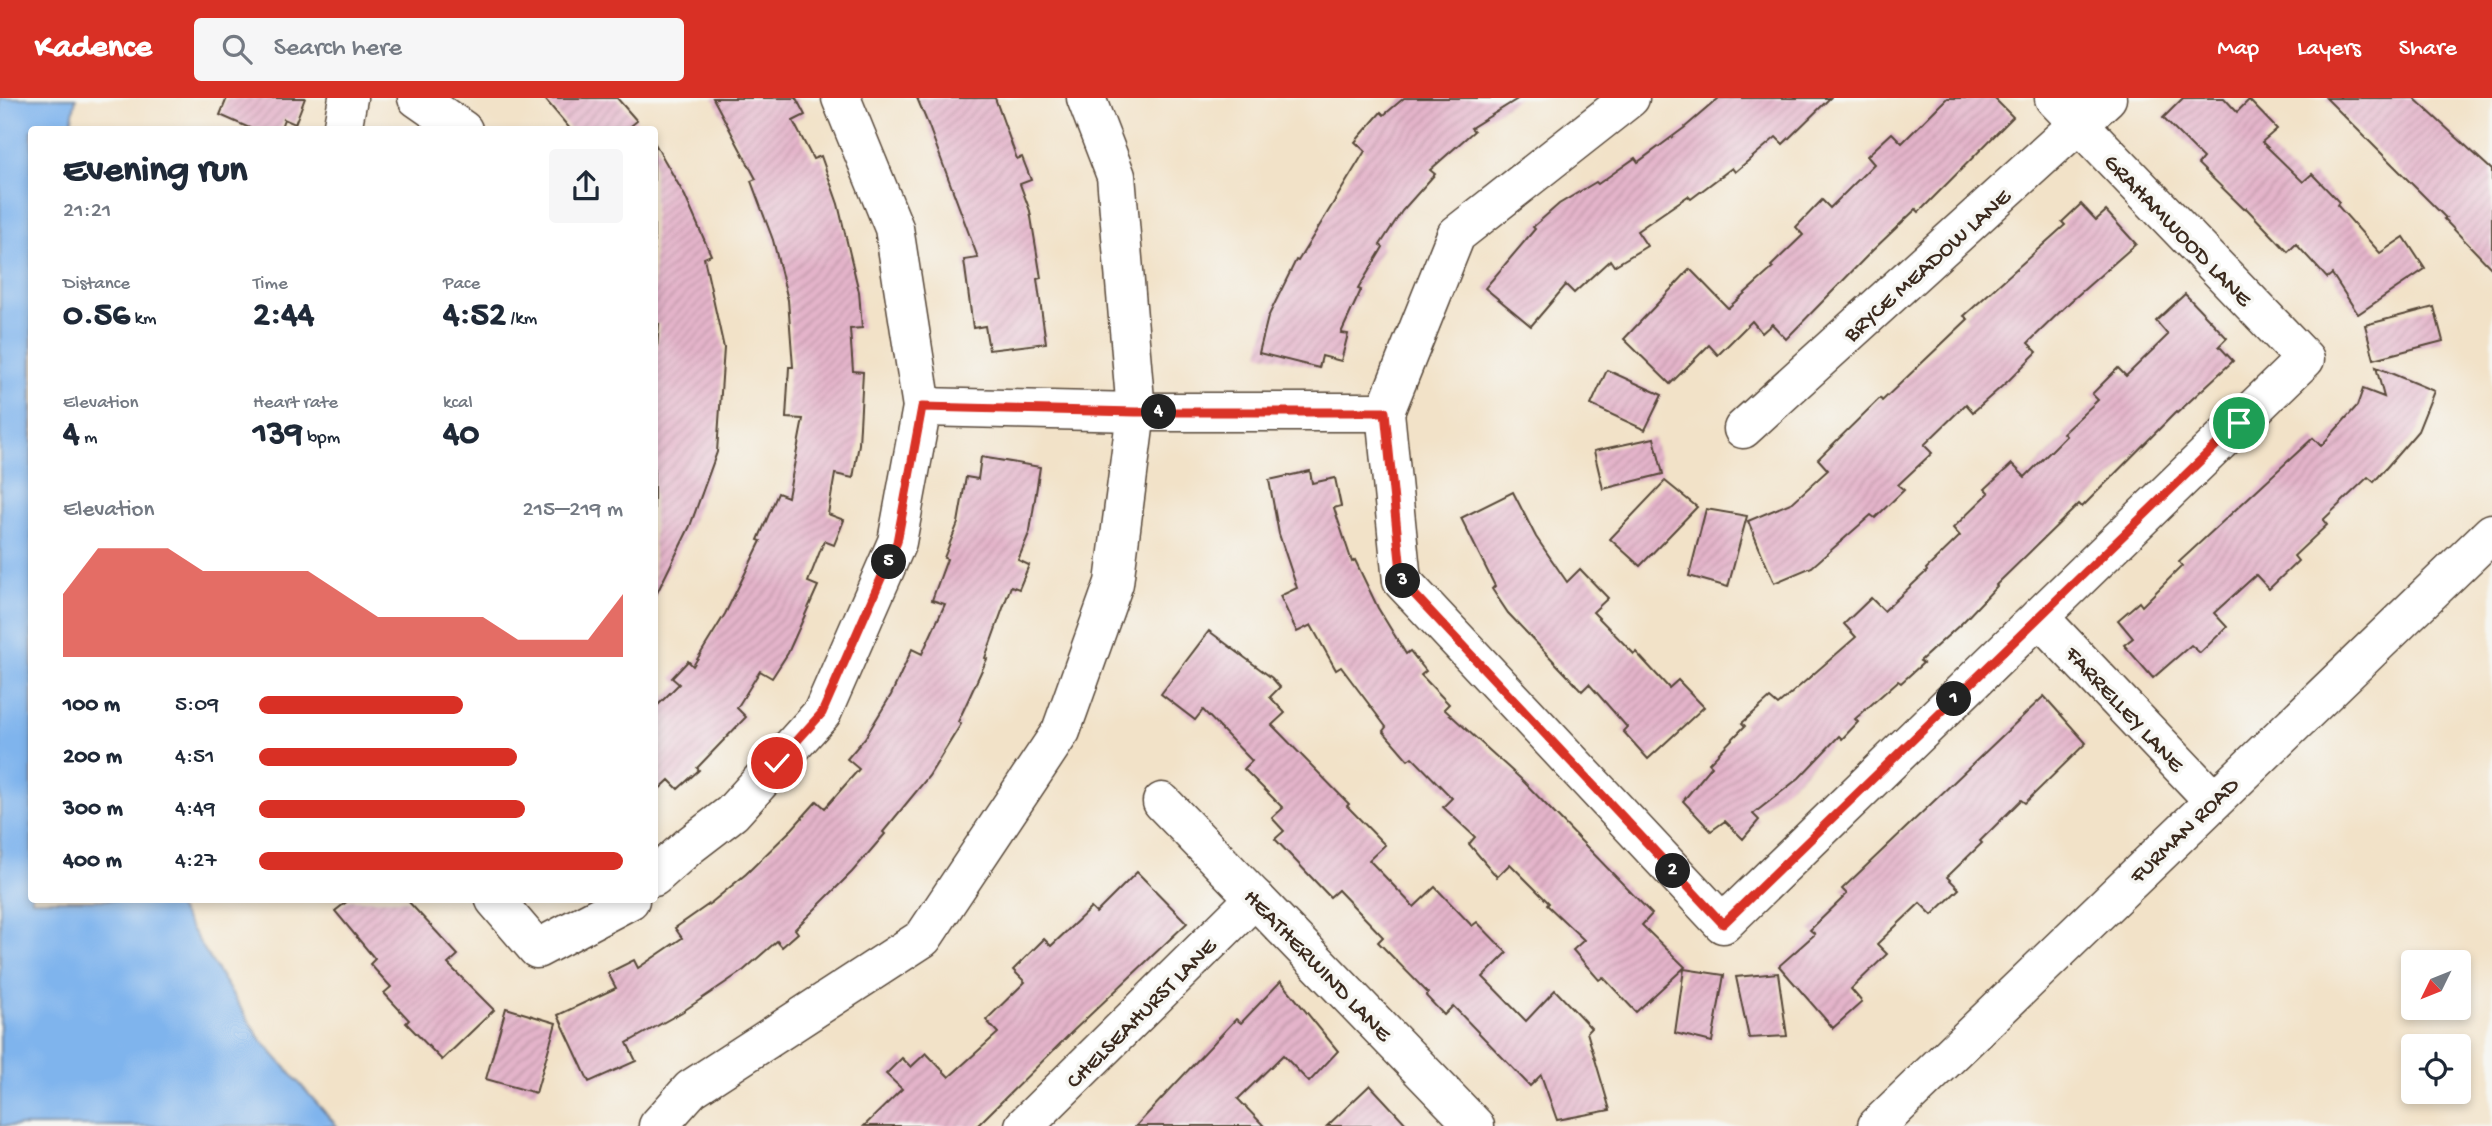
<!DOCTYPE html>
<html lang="en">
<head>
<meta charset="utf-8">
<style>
  body { margin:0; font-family:"Gochi Hand",sans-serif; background:#f6f6f7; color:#1f2937; height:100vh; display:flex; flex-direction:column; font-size:26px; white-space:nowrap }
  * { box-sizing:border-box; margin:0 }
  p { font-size:23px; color:#747a83 }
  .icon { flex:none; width:38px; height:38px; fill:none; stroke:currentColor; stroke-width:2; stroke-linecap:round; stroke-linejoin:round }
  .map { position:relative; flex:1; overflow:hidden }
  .side { position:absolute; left:28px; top:28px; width:630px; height:777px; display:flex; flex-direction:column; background:#fff; border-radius:7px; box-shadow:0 4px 10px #0003 }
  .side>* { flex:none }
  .needle { width:46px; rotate:227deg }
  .fabs { position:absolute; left:2401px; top:852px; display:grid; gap:14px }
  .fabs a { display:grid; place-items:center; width:70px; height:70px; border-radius:7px; background:#fff; box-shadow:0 4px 10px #0003; font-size:35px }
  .pin { position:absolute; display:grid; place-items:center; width:60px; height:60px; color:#fff; margin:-30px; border:4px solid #fff; border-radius:50%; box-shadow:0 2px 7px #0007 }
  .km { position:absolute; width:35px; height:35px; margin:-18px; border-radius:50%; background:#222; color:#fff; font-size:19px; line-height:35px; text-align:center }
  .round { display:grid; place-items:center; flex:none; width:74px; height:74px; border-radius:7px; background:#f6f6f7 }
  .head { display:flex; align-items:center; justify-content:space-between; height:119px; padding:0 35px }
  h1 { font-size:38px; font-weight:800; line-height:52px }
  .stats { display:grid; grid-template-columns:repeat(3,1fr); gap:10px; height:119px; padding:7px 35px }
  .stats div { display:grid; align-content:center }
  .stats b { font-size:35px; font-weight:800 }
  .stats small { font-size:19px; font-weight:400 }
  .stats p { font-size:19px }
  .chart { height:196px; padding:14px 35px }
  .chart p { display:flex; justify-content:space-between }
  .chart svg { width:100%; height:126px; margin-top:7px; fill:#d93025; opacity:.7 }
  ul { padding:0 35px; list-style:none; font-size:23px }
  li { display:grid; grid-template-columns:112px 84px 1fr; align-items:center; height:52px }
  li i { height:18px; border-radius:9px; background:#d93025 }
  header { display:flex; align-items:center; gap:42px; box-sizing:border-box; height:98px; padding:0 35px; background:#d93025; color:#fff }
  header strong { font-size:33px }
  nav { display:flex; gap:38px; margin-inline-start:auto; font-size:24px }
  .search { width:490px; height:63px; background:#f6f6f7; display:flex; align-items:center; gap:18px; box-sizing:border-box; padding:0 24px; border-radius:7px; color:#747a83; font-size:26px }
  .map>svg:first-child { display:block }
</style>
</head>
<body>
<header>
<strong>Kadence</strong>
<div class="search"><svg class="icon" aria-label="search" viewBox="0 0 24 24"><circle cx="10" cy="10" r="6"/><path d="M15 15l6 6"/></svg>Search here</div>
<nav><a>Map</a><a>Layers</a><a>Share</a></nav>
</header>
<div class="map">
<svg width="2492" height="1028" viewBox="0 0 2492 1028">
  <defs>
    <pattern id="building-hatch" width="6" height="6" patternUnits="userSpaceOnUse" patternTransform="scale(1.75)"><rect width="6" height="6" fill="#e4b4ca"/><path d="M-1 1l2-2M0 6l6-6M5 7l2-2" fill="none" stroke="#c49bad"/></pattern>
  </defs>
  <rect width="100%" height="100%" fill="#f6f6f2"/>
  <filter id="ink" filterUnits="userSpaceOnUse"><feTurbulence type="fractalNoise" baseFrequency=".0143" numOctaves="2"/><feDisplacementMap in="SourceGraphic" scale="14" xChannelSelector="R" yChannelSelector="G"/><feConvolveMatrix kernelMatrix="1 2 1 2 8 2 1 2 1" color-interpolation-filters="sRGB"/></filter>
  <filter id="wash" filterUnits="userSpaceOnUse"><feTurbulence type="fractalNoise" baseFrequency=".00686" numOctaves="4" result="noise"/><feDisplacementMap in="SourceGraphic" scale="28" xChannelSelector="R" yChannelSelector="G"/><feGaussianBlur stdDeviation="1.57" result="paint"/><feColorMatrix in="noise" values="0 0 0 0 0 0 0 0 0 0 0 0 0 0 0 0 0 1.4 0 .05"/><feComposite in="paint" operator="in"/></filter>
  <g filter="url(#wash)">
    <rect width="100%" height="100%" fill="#f2e2c8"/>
    <polygon fill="#7fb4ed" stroke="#5d6f86" stroke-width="2" points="0,0 76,0 70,31 32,32 32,802 173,802 261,942 337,1028 0,1028"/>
    <g id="blocks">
      <g fill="url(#building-hatch)">
        <polygon points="227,0 305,0 295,26 284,21 280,32 254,32 220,17"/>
        <polygon points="544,0 617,0 637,23 626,32 571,32"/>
        <polygon points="713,0 796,0 805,17 793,23 813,61 821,58 838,106 859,194 862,230 850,231 853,273 863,274 859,346 853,380 835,376 828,416 844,422 834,447 824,443 808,484 818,488 788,555 772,580 760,573 737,610 746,619 697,670 699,672 678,691 669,682 654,696 654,611 679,586 672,580 688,563 693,568 725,516 761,443 758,442 778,395 788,399 803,321 786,320 789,269 793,269 788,202 773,142 751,83 756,81"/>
        <polygon points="917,0 995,0 1017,61 1022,59 1031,82 1020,86 1030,113 1041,180 1037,181 1046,245 989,252 985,228 973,230 964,162 978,160 928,26"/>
        <polygon points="1404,0 1519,0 1471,30 1474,33 1430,72 1435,76 1402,113 1380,147 1383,149 1358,191 1361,192 1341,235 1348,236 1341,263 1322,258 1319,270 1259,255 1268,219 1296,162 1298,163 1365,53 1355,44 1381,14 1384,17"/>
        <polygon points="1719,0 1830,0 1783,46 1776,39 1735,74 1732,70 1691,101 1688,98 1637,133 1647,148 1614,168 1610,162 1574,195 1566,187 1531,228 1485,190 1535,131 1533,129 1559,106 1596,84 1598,86 1635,60 1638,64 1684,30"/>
        <polygon points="1947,0 1994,0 2013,19 1919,114 1916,111 1872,153 1786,241 1772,226 1762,235 1752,223 1718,257 1709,247 1670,286 1624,241 1690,171 1728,210 1773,170 1771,168 1803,137 1796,129 1822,102 1830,110 1874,66 1867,58 1892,35 1902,45"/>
        <polygon points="2183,0 2224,0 2237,14 2249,2 2277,31 2262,44 2303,84 2312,76 2339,104 2337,107 2380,155 2404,139 2425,171 2358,216 2332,176 2327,180 2296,146 2288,154 2246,110 2244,111 2198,66 2203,60 2163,20"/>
        <polygon points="2326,0 2414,0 2492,72 2492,171 2444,121 2446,120"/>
        <polygon points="654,44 685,98 711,157 704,160 724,250 717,354 690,428 654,501 654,285 659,226 654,227"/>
        <polygon points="2081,106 2096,122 2106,113 2136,146 2070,204 2028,245 2037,254 2008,283 1973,314 1966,306 1924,347 1932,355 1898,387 1904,392 1875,420 1871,417 1812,469 1774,485 1748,423 1793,404 1828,372 1818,361 1880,300 1882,303 1968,221 1964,218 2065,127 2062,124"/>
        <polygon points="2185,196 2227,240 2219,248 2233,263 2177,315 2176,314 2082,409 2079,406 1996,487 1997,488 1963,524 1920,563 1923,565 1901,585 1898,583 1855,621 1858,624 1842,641 1839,638 1799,680 1753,716 1759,722 1743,741 1725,723 1711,733 1683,703 1712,668 1709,665 1745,628 1742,625 1770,600 1778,607 1856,539 1844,526 1871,500 1884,513 1927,473 1926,471 1960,438 1953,430 1989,395 1985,391 2012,366 2025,379 2066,338 2063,335 2098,302 2092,296 2118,270 2126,278 2168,237 2156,223"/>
        <polygon points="2434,209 2443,243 2374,261 2365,227"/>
        <polygon points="2376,269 2434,293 2418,333 2374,384 2368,379 2323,422 2327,427 2294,458 2298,463 2269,491 2256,477 2214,515 2227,529 2200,555 2191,547 2153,580 2124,547 2133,540 2118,522 2139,504 2142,508 2182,468 2179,464 2313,340 2321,348 2357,308 2363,291 2384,299"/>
        <polygon points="1607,272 1662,297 1645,332 1591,307"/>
        <polygon points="1654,340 1663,376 1603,391 1594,353"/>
        <polygon points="981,359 1040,369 1030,433 1018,462 1029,467 1019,491 1011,488 985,560 987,561 958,624 961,626 929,678 883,734 885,736 852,774 795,831 798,835 782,849 777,843 744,872 682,914 627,945 636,963 589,984 558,917 616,890 608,875 634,862 638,870 682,840 675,830 712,804 746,776 792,731 817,703 825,710 859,671 847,661 865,640 891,597 912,551 922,556 945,506 932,502 947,461 944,460 958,425 966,379 978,381"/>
        <polygon points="1310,373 1312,385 1335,380 1341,408 1334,410 1352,464 1355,462 1378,510 1406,556 1410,553 1426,573 1421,577 1449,606 1444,611 1521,681 1652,816 1642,827 1685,869 1636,914 1603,879 1599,882 1573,852 1584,842 1547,807 1549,805 1510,766 1497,779 1469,746 1475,739 1443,709 1452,700 1412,659 1408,662 1383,633 1386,629 1341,569 1336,572 1311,527 1297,534 1280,498 1297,490 1279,436 1269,382"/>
        <polygon points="1665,383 1697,409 1640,468 1610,441"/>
        <polygon points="1513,394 1536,439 1567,484 1580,471 1608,500 1593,514 1634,556 1636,554 1669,590 1678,582 1704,609 1648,661 1623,633 1627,629 1589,586 1582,593 1508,515 1492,491 1495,488 1461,420"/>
        <polygon points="1706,411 1747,418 1728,489 1689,478"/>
        <polygon points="1209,533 1272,580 1280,589 1270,599 1285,615 1272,627 1349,706 1347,708 1385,747 1369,762 1414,809 1435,789 1472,828 1477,824 1507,855 1483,879 1526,923 1555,892 1591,930 1587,934 1610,1012 1557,1022 1541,977 1530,988 1453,908 1444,917 1426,898 1428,895 1378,844 1383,839 1338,792 1330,799 1275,741 1284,733 1272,720 1283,710 1244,671 1252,663 1203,612 1195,622 1161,596"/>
        <polygon points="2044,598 2086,645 2025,705 2021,702 1980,743 1982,745 1947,779 1959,791 1932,817 1920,805 1877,846 1887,856 1851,891 1862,904 1833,930 1779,868 1815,836 1810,832 1847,796 1842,791"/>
        <polygon points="1137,774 1187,825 1072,934 977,1028 864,1028 902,991 886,976 902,960 911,969 926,955 949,979 998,935 986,922 1025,884 1013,872 1044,841 1051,848 1091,810 1096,815"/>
        <polygon points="349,802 407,802 458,857 448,866 494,912 442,962 406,925 409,922 384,895 391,889 370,866 375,861 335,813"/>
        <polygon points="1684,871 1724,877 1712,944 1675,935"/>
        <polygon points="1778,875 1787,938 1749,940 1736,879"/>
        <polygon points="1281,883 1338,953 1309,984 1283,957 1238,1001 1264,1028 1136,1028 1236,921 1241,925"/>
        <polygon points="506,910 556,925 536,995 486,981"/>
        <polygon points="1370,987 1408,1028 1327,1028"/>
      </g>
    </g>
  </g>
  <g filter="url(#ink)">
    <use href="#blocks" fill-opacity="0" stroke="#564638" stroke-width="2"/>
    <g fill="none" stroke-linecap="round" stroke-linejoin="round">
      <defs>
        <g id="minor">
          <polyline points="417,0 463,32"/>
          <polyline points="1630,0 1456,137 1385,314 1402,483 1723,826 2305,261 2054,0"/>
          <polyline points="342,32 348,0"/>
          <polyline points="922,309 1136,314 1385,314"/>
          <polyline points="1743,331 2107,0"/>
          <polyline points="2039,519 2213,702"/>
          <polyline points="1162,704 1475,1028"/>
          <polyline points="654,779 689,748 732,715 822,615 897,444 922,309 894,130 841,0"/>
          <polyline points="495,802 537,851 630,802"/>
          <polyline points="658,1028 691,991 923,840 1061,633 1114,485 1136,314 1116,78 1086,0"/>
          <polyline points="1024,1028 1255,800"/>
          <polyline points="1877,1028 2492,435"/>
        </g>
      </defs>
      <use href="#minor" stroke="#564638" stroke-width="41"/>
      <use href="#minor" stroke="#fff" stroke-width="38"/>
    </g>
  </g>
  <g fill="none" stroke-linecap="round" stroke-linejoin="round" filter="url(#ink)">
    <defs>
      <polyline id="route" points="777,665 822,615 897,444 922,309 1136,314 1385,314 1402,483 1723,826 2239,325"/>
    </defs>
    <use href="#route" stroke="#fff" stroke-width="14"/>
    <use href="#route" stroke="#d93025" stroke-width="9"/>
  </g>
  <g text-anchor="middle" stroke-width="7" stroke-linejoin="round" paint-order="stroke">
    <g font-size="23" fill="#3b2a1e" stroke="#f6f6f2">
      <text transform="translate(2179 131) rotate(46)" y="8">GRAHAMWOOD LANE</text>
      <text transform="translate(1926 166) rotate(-42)" y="8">BRYCE MEADOW LANE</text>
      <text transform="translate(2126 610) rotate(47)" y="8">FARRELLEY LANE</text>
      <text transform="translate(2183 731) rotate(-44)" y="8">FURMAN ROAD</text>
      <text transform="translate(1319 866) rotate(46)" y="8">HEATHERWIND LANE</text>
      <text transform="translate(1140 914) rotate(-45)" y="8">CHELSEAHURST LANE</text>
    </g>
  </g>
</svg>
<div class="fabs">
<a><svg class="needle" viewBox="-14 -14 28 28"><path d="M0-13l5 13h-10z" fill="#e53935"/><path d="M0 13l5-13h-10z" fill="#747a83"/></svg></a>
<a><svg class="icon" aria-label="locate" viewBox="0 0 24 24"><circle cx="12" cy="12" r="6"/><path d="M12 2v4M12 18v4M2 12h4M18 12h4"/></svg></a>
</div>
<div class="pin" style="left:2239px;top:325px;background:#1e9e55"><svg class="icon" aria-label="arrive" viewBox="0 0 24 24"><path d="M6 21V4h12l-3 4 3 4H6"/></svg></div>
<div class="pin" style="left:777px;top:665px;background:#d93025"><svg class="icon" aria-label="check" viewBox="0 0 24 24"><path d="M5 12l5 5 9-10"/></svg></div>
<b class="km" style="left:1954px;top:601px">1</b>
<b class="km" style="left:1673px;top:773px">2</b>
<b class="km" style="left:1403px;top:483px">3</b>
<b class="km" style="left:1159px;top:314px">4</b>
<b class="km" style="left:889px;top:464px">5</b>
<section class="side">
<div class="head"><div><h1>Evening run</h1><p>21:21</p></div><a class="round"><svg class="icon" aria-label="share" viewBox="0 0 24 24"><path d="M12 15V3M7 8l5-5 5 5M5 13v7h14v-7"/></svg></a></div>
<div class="stats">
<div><p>Distance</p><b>0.56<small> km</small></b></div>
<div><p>Time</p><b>2:44</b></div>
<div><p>Pace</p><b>4:52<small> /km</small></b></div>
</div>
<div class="stats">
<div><p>Elevation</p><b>4<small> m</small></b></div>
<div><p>Heart rate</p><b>139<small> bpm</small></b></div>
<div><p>kcal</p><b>40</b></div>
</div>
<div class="chart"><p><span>Elevation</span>215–219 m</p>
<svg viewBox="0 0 160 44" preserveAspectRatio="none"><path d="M0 44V22L10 6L20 6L30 6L40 14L50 14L60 14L70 14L80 22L90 30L100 30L110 30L120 30L130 38L140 38L150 38L160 22V44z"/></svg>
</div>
<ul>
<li><b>100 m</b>5:09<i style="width:56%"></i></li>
<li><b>200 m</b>4:51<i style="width:71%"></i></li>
<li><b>300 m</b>4:49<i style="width:73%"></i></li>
<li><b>400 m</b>4:27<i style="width:100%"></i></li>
</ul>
</section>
</div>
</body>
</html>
